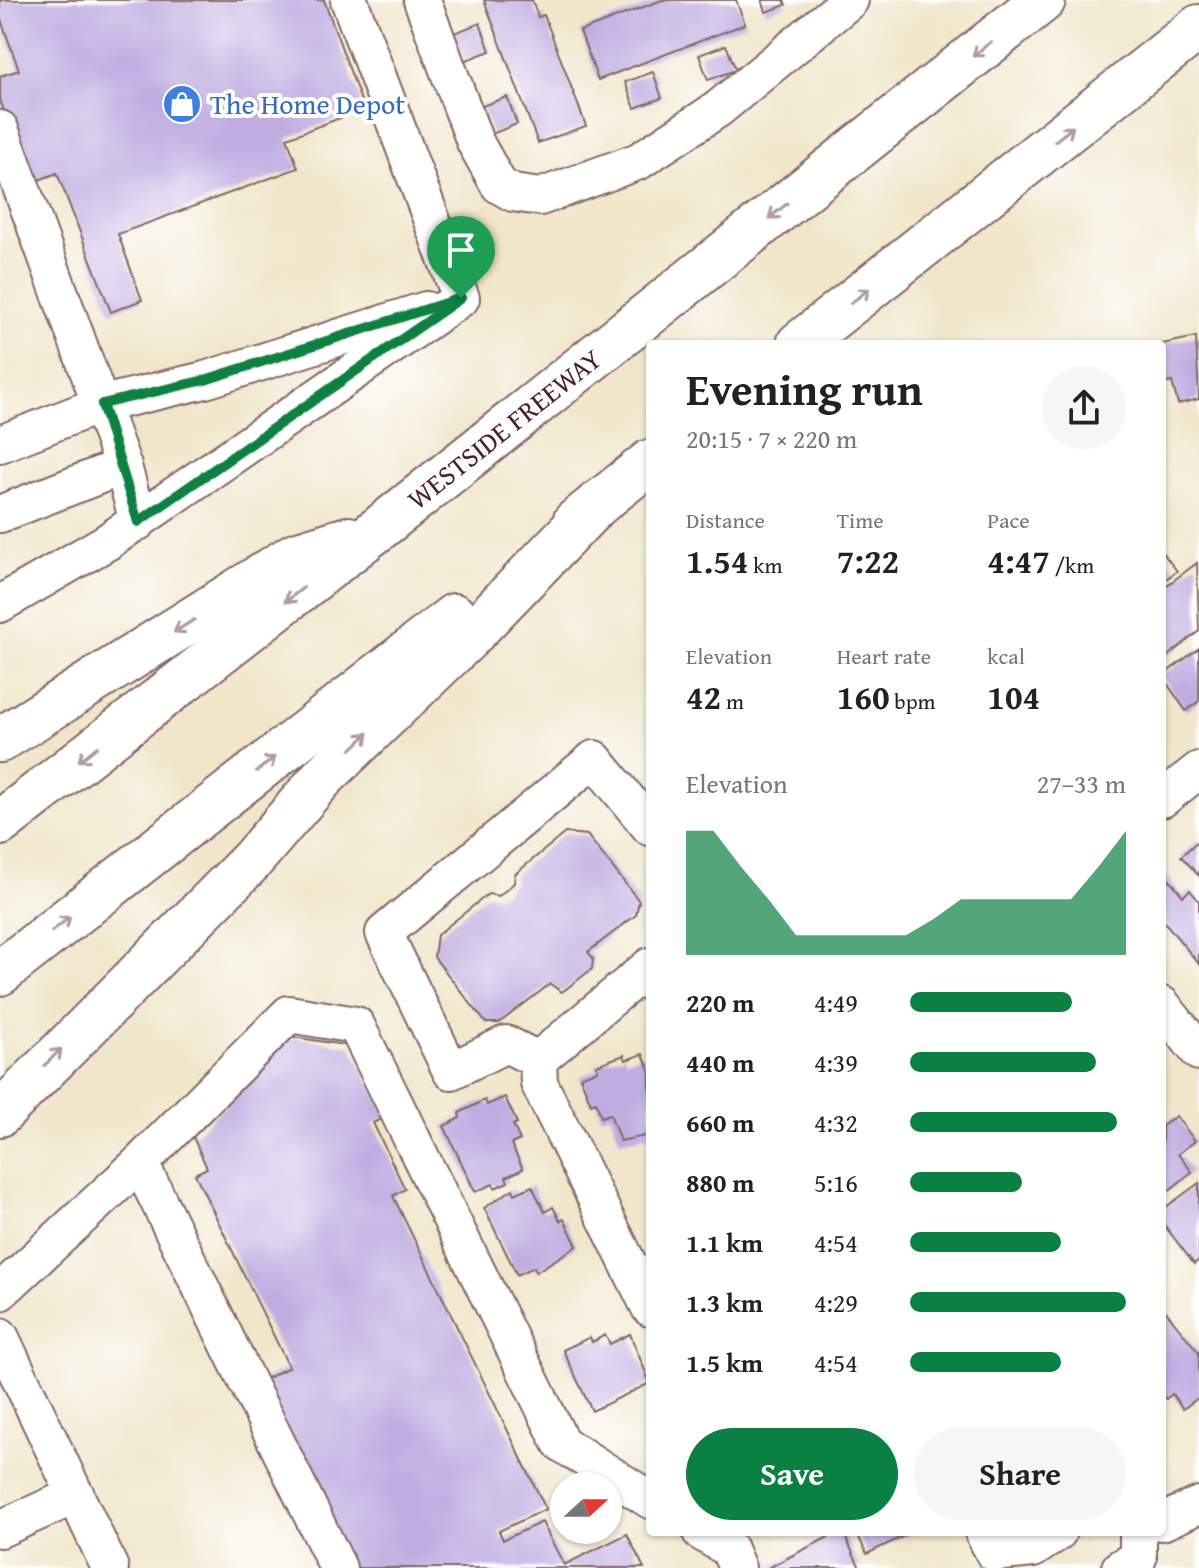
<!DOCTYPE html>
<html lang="en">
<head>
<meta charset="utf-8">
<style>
  body { margin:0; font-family:"Gentium Book Plus",serif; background:#f6f6f6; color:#222; height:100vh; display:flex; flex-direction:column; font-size:30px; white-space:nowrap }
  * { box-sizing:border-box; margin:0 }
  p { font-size:26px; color:#767676 }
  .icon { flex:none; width:44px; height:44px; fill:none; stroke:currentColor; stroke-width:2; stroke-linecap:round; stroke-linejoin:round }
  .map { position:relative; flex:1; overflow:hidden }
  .panel { position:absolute; left:646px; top:340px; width:520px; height:1196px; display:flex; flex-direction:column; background:#fff; border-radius:8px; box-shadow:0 2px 6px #0004 }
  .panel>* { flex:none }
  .needle { width:52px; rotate:69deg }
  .fabs { position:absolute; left:550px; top:1472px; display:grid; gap:16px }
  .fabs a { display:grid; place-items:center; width:72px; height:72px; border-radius:50%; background:#fff; box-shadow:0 2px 6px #0004; font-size:40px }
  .pin { position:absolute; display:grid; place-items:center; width:68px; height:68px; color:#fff; margin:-82px -34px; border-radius:50% 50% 50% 0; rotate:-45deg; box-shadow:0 0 8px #0007 }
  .pin .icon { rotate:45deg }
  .round { display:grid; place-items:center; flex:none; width:84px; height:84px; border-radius:42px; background:#f6f6f6 }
  .head { display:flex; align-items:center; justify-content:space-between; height:136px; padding:0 40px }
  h1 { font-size:44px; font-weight:800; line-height:60px }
  .stats { display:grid; grid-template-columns:repeat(3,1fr); gap:12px; height:136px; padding:8px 40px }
  .stats div { display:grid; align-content:center }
  .stats b { font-size:34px; font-weight:800 }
  .stats small { font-size:22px; font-weight:400 }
  .stats p { font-size:22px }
  .chart { height:224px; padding:16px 40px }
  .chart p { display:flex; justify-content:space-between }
  .chart svg { width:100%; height:144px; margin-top:8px; fill:#0b8043; opacity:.7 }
  .primary-button { display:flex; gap:16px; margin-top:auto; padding:16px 40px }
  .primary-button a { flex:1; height:92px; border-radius:48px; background:#0b8043; color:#fff; font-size:32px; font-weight:800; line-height:92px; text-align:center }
  .primary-button a+a { background:#f6f6f6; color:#222 }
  ul { padding:0 40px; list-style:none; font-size:26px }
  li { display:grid; grid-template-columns:128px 96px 1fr; align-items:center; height:60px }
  li i { height:20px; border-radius:10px; background:#0b8043 }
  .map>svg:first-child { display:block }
</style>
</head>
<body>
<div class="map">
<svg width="1199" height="1568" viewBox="0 0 1199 1568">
  <rect width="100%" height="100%" fill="#fff"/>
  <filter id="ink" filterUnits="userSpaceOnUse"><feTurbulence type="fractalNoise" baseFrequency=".0125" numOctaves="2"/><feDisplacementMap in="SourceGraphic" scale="16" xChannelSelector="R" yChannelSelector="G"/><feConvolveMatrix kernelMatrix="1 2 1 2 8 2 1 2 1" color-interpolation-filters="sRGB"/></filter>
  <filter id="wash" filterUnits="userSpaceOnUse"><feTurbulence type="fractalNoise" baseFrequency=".006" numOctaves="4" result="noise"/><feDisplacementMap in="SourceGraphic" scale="32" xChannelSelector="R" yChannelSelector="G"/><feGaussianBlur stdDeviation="1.8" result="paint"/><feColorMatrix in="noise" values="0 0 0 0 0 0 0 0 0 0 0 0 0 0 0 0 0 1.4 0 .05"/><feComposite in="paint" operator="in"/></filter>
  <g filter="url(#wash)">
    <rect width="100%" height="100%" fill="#f1e6cb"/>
    <g id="blocks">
      <g fill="#bfade1">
        <polygon points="0,0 324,0 364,109 287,138 298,168 118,234 142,300 111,312 57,173 31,183 0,100 0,76 19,70 0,17"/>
        <polygon points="484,0 532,0 538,17 544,15 586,126 538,143"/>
        <polygon points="662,0 736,0 745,24 598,80 580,31"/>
        <polygon points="762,0 784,0 786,5 766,12"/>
        <polygon points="480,23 490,51 464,61 454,33"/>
        <polygon points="726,45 736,70 708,80 699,55"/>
        <polygon points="653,72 662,98 635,108 625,82"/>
        <polygon points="507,97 517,124 492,134 482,106"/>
        <polygon points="1196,337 1199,399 1178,404 1172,382 1162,384 1162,344"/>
        <polygon points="1162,552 1177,571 1162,582"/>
        <polygon points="1197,563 1199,631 1162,661 1162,589"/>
        <polygon points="1199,648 1199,701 1186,711 1162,676"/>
        <polygon points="565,833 587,835 639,901 636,915 588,952 593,958 592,969 562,992 550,984 499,1023 486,1023 434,957 437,935 488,894 499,896 514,883 515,874"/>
        <polygon points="1199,840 1199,876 1181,856"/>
        <polygon points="1162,870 1183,896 1190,890 1199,901 1199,964 1162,919"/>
        <polygon points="293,1037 351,1046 387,1116 373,1123 405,1189 393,1196 546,1509 499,1531 503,1540 542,1522 564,1565 627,1534 644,1568 351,1568 261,1381 289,1367 195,1174 207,1168 193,1137"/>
        <polygon points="643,1054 650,1072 650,1135 620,1141 610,1114 601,1117 596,1102 591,1104 580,1077 598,1070 596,1065 624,1055 626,1060"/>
        <polygon points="505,1097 517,1123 513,1125 520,1140 511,1144 523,1169 506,1177 508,1182 495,1188 493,1184 475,1192 444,1126 460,1118 459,1113 485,1100 487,1105"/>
        <polygon points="1176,1116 1195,1141 1178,1154 1192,1172 1162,1196 1162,1126"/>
        <polygon points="1199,1183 1199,1260 1194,1264 1162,1222 1162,1210"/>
        <polygon points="532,1186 545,1212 553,1207 560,1221 564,1219 577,1246 536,1272 534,1267 517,1275 484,1208 513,1189 515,1194"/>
        <polygon points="1164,1309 1199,1353 1199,1397 1183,1409 1172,1394 1166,1399 1162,1395"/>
        <polygon points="630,1334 650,1383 592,1411 563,1350 590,1337 592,1342 605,1335 610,1344"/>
        <polygon points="838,1532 843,1532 860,1568 768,1568"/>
        <polygon points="856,1532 912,1532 867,1554"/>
      </g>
    </g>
  </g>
  <g filter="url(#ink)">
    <use href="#blocks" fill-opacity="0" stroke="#846563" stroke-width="2"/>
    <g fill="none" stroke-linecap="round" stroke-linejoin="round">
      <defs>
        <g id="minor">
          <polyline points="422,0 475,142 499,185 513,193 540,197 639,161 718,109 850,0"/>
          <polyline points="0,129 123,466 138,522"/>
          <polyline points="0,444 102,404 205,380 426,310"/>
          <polyline points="0,514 123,466"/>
          <polyline points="0,604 107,542 461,298 349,0"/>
          <polyline points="1162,799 1199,770"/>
          <polyline points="650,966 538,1060 539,1083 650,1308"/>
          <polyline points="1162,1005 1199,1052"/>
          <polyline points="538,1060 506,1044 451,1071 384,933 594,759 650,827"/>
          <polyline points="140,1163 338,1568"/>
          <polyline points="0,1292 140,1163 289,1014 356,1025 561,1443 650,1500"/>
          <polyline points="0,1336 110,1568"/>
          <polyline points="1162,1522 1199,1505"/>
          <polyline points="0,1529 76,1495"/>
          <polyline points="701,1532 729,1549 737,1568"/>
          <polyline points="983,1532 994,1553 1033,1549 1058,1532"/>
          <polyline points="1120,1568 1138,1558 1138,1534"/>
        </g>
        <g id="highway">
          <polyline points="799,344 1199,27"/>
          <polyline points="575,522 650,462"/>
          <polyline points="0,740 295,555 348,539"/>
          <path id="s1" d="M 0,823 L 377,530 L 1043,0"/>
          <polyline points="0,973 454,616"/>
          <polyline points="0,1114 251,861 323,777 469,637 598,503"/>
        </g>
      </defs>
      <use href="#minor" stroke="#846563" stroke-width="40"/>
      <use href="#highway" stroke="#846563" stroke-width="48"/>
      <use href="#minor" stroke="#fff" stroke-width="36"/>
      <use href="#highway" stroke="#fff" stroke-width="44"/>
    </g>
    <defs><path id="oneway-shaft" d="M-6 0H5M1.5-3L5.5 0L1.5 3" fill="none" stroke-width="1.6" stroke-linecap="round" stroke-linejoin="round" transform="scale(2)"/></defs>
    <g stroke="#ae9aa0">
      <use href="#oneway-shaft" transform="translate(982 49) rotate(141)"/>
      <use href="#oneway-shaft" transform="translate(1064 134) rotate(-38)"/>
      <use href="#oneway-shaft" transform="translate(778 211) rotate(141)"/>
      <use href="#oneway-shaft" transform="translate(860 296) rotate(-38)"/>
      <use href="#oneway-shaft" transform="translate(294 595) rotate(142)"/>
      <use href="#oneway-shaft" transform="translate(184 626) rotate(148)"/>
      <use href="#oneway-shaft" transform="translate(360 741) rotate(-44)"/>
      <use href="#oneway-shaft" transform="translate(88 754) rotate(142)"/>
      <use href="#oneway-shaft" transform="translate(266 764) rotate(-38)"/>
      <use href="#oneway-shaft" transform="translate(61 924) rotate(-38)"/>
      <use href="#oneway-shaft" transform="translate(53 1057) rotate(-45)"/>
    </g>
  </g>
  <g fill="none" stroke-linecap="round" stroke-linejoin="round" filter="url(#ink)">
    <defs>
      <polygon id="route" points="461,298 138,522 102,404 205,380"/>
    </defs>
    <use href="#route" stroke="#fff" stroke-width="16"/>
    <use href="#route" stroke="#0b8043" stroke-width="10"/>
  </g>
  <defs>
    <symbol id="shop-disc" viewBox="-11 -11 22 22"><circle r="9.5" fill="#3f7fe0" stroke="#fff"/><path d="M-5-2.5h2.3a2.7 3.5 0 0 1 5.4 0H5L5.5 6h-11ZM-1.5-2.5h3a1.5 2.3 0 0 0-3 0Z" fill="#fff"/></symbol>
  </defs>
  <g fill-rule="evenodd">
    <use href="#shop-disc" x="160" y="82" width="44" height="44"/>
  </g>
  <g text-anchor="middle" stroke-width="8" stroke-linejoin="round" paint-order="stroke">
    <g font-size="28" fill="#366cbe" stroke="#fff" text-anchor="start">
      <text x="210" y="114">The Home Depot</text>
    </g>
    <g font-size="28" fill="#4a1f2b" stroke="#fff">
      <text dy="10" stroke="none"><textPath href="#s1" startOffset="640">WESTSIDE FREEWAY</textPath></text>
    </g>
  </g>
</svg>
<div class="fabs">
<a><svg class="needle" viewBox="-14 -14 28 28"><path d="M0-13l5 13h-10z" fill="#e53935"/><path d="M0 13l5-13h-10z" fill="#767676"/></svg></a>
</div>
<div class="pin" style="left:461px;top:298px;background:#1e9e55"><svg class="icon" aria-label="arrive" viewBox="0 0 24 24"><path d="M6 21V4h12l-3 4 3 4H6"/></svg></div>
<section class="panel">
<div class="head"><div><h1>Evening run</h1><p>20:15 · 7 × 220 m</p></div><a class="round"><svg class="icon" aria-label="share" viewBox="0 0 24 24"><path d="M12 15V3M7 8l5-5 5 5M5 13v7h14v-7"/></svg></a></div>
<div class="stats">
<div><p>Distance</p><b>1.54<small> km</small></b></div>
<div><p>Time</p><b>7:22</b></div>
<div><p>Pace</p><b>4:47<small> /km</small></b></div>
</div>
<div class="stats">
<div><p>Elevation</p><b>42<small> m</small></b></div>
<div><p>Heart rate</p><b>160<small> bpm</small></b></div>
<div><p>kcal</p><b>104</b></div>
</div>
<div class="chart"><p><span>Elevation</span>27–33 m</p>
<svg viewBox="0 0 160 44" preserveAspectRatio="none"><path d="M0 44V6L10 6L20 17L30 27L40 38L50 38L60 38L70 38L80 38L90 33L100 27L110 27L120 27L130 27L140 27L150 17L160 6V44z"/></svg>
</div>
<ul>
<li><b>220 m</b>4:49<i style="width:75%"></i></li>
<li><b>440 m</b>4:39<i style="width:86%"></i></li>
<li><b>660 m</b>4:32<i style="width:96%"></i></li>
<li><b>880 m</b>5:16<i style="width:52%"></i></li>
<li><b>1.1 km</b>4:54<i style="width:70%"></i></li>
<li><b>1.3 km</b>4:29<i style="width:100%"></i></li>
<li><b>1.5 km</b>4:54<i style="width:70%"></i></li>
</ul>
<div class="primary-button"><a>Save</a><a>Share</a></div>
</section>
</div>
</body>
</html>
